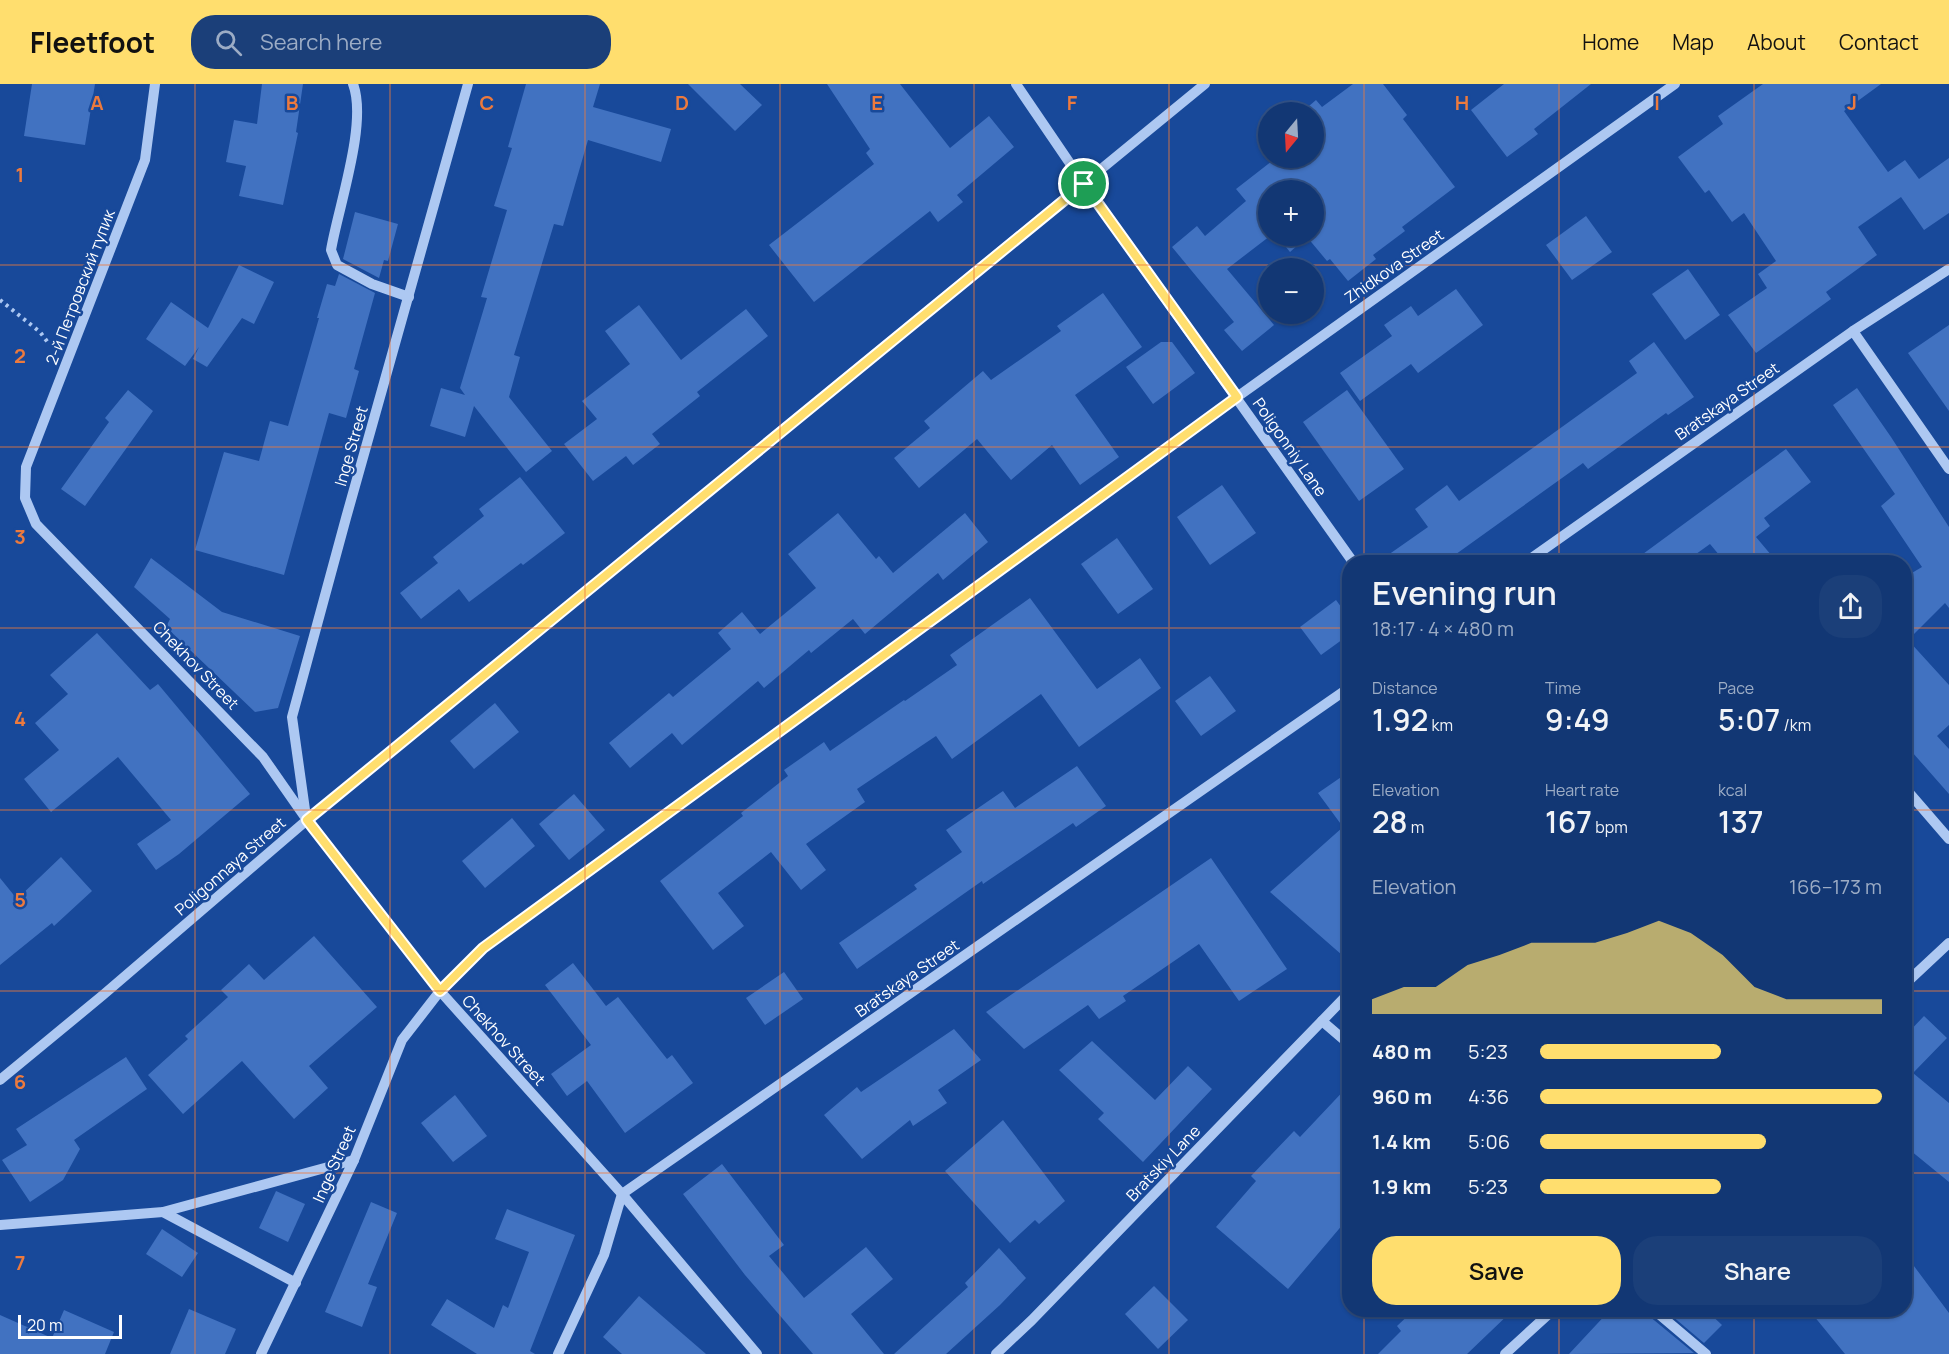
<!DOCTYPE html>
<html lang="en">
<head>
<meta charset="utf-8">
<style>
  body { margin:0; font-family:Manrope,sans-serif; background:#1b3f79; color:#f1f3f6; height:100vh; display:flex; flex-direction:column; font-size:22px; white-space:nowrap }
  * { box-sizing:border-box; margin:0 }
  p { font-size:20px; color:#9cacc5 }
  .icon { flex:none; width:33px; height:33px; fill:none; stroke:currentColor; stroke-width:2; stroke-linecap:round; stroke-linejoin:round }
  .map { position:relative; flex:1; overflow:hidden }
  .details { position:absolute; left:1342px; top:471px; width:570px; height:762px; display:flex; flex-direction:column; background:#123774; border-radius:24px; box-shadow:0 2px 4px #0004,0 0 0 2px #315186 }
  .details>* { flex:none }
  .needle { width:39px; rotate:198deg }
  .tools { position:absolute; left:1258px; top:18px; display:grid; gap:12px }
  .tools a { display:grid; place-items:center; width:66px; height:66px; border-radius:50%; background:#123774; box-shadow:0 2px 4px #0004,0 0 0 2px #315186; font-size:30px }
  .scale { position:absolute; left:18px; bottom:15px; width:104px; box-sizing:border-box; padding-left:6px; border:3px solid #fff; border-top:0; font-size:16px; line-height:21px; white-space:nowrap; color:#fff; -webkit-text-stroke:4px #18499a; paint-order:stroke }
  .pin { position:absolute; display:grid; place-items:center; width:51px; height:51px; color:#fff; margin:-26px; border:3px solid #fff; border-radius:50%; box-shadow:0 2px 6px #0007 }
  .round { display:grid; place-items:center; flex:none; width:63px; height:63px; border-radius:24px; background:#1b3f79 }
  .overview { display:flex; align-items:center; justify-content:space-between; height:102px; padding:0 30px }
  h1 { font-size:33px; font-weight:600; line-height:45px }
  .metrics { display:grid; grid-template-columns:repeat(3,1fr); gap:9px; height:102px; padding:6px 30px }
  .metrics div { display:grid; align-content:center }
  .metrics b { font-size:30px; font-weight:600 }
  .metrics small { font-size:16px; font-weight:400 }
  .metrics p { font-size:16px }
  .chart { height:168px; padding:12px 30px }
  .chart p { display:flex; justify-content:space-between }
  .chart svg { width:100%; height:108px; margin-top:6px; fill:#ffde6e; opacity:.7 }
  .primary-button { display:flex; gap:12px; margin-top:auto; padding:12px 30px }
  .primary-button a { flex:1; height:69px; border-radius:24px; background:#ffde6e; color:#111; font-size:24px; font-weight:600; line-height:69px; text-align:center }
  .primary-button a+a { background:#1b3f79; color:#f1f3f6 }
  ul { padding:0 30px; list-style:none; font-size:20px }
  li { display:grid; grid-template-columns:96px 72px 1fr; align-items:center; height:45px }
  li i { height:15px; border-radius:8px; background:#ffde6e }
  header { display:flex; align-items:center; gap:36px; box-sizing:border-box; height:84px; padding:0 30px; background:#ffde6e; color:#111 }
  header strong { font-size:28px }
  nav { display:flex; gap:33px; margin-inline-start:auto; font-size:21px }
  .search { width:420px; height:54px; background:#1b3f79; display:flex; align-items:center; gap:15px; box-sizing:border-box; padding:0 21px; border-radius:24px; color:#9cacc5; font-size:22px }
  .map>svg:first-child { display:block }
</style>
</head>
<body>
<header>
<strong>Fleetfoot</strong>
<div class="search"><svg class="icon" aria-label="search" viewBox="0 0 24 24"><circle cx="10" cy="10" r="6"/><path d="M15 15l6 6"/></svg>Search here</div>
<nav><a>Home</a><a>Map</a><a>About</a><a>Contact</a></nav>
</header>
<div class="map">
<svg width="1949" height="1270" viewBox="0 0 1949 1270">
  <rect width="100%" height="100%" fill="#18499a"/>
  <g fill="#4172c1">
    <polygon points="32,0 95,0 85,61 24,52"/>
    <polygon points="262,0 303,0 296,48 298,49 283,121 239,112 246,82 226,78 234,36 257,40"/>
    <polygon points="526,0 600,0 593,23 671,45 661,78 588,56 563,142 554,140 514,271 520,273 509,313 552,367 526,388 474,322 465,353 430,342 441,304 465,311 460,304 487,214 481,213 507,126 494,122 512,64 508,63"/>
    <polygon points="688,0 740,0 762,21 735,47"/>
    <polygon points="827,0 900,0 950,64 989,32 1014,63 957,111 963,118 938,138 930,127 814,218 769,161 874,80 866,69 870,65"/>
    <polygon points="1353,0 1383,0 1407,31 1403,35 1455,103 1402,143 1405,147 1373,171 1376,175 1348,197 1330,175 1327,177 1307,153 1290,168 1277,152 1314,152 1314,106 1269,106 1270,152 1227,185 1274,241 1242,267 1224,246 1234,238 1172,163 1197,142 1205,152 1246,117 1236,105 1276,74 1314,74 1314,28 1302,28 1316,16 1322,23"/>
    <polygon points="1504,0 1591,0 1534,45 1538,50 1507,73 1471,26"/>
    <polygon points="1763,0 1881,0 1844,27 1888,88 1905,76 1919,95 1949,74 1949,129 1924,146 1901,113 1858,143 1877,171 1826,208 1831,215 1756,269 1728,231 1767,204 1758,190 1776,177 1744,129 1732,138 1709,106 1705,109 1678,73 1723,40 1718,32"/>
    <polygon points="355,128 398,140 388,177 384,176 379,194 343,175"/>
    <polygon points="1586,132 1612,168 1572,196 1546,161"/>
    <polygon points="239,181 274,198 254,240 242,234 207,283 193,275 199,263 185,282 146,255 171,218 208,244"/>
    <polygon points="1688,185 1720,231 1685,256 1652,210"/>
    <polygon points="339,190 375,209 354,285 359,287 346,334 329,329 284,491 195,466 224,368 259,377 270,337 288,342 319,234 317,234 327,200 335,202"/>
    <polygon points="1456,205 1483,241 1418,289 1411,280 1360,317 1340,289 1392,252 1384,241 1411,222 1418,232"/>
    <polygon points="1103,209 1142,263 1075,311 1119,373 1080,401 1052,361 1011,396 977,355 919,404 894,374 930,344 924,337 983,287 991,296 1061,247 1057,242"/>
    <polygon points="639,221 681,276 746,225 768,252 697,308 700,312 652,350 660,360 633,381 626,372 593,397 564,360 597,335 582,317 630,280 605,247"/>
    <polygon points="1949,241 1949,327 1908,269"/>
    <polygon points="1161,258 1172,258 1195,289 1153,320 1126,283"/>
    <polygon points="1654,258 1694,313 1668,331 1666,329 1588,385 1583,379 1445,478 1378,478 1428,443 1415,425 1447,401 1459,417 1637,289 1629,277"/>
    <polygon points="1857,304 1891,353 1949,443 1949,524 1945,519 1908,556 1949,601 1949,641 1937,652 1949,665 1949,710 1905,660 1905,493 1922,483 1881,422 1895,410 1833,321"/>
    <polygon points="128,306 153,327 85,422 61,405 109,338 105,334"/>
    <polygon points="1347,306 1404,385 1359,417 1303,338"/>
    <polygon points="1786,365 1811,398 1764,434 1770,442 1756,453 1777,478 1725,478 1710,460 1685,478 1632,478"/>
    <polygon points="520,393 565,449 523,481 521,479 469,518 459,505 421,535 400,509 438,479 433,473 484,432 479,425"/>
    <polygon points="1222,401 1256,449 1210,481 1177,433"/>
    <polygon points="838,429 876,475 879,472 893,489 965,429 988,458 943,496 938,489 865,550 853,535 811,569 809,566 764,604 758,597 682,661 672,649 630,684 609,659 669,609 673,613 731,565 718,549 742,528 760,550 816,504 788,470"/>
    <polygon points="1117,454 1153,505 1118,530 1081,480"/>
    <polygon points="151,474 222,528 300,552 278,624 255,628 166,543 170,535 134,503"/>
    <polygon points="1030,514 1097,605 1140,574 1161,604 1079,663 1041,610 952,675 936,652 857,705 865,718 806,760 826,786 801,806 771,768 718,809 744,842 713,866 660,797 743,732 741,729 788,692 784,686 824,658 830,667 904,616 905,617 957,581 950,571"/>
    <polygon points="1336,516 1350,535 1350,550 1321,571 1300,543"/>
    <polygon points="97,549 150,606 158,600 250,710 179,770 156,786 137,760 171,736 118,673 51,728 24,695 59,666 35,639 68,610 50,591"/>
    <polygon points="1210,592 1236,627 1201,652 1175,617"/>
    <polygon points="495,619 519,648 474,685 450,657"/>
    <polygon points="1077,682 1106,722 1076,743 1073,739 983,800 982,797 857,885 839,859 917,805 914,801 962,768 946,746 1003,707 1015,724"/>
    <polygon points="1350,687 1350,878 1270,808 1343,743 1318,709"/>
    <polygon points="574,710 605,746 569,776 539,740"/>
    <polygon points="512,734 535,762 485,804 462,777"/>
    <polygon points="61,773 92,807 54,842 52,839 0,881 0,794 17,815"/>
    <polygon points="1211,774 1287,885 1239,917 1199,860 1123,912 1126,917 1099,935 1088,921 1024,965 986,928"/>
    <polygon points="314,852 377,923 309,982 328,1004 294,1035 242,977 183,1030 148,991 188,955 185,952 228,913 221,906 249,880 264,896"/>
    <polygon points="573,879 606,922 618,913 667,975 672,971 693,999 625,1049 587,997 567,1012 551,990 591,961 545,901"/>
    <polygon points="784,888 803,915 765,941 746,914"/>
    <polygon points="1924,932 1947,954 1913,989 1949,1019 1949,1098 1905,1062 1905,952"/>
    <polygon points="954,945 981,976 938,1006 947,1019 913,1042 910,1036 862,1075 824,1031 857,1003 861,1008"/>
    <polygon points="1092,957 1155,1016 1188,982 1212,1005 1143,1078 1098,1035 1104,1029 1059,986"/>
    <polygon points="126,973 147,1005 74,1056 80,1065 63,1096 30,1118 2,1076 27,1061 16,1045"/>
    <polygon points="1350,1000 1350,1132 1288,1205 1216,1143 1256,1097 1251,1092 1294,1047 1300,1053"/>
    <polygon points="455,1011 487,1052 453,1078 421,1039"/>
    <polygon points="1003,1036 1065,1117 1039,1140 1035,1136 1010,1159 945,1087"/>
    <polygon points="722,1080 784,1161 769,1172 804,1214 866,1163 893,1195 851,1230 884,1270 813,1270 745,1191 683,1110"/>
    <polygon points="276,1107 305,1120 288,1158 259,1144"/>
    <polygon points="371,1118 397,1129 368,1200 377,1203 362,1243 325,1228"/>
    <polygon points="507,1125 575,1151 530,1267 535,1270 477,1270 431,1241 447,1215 494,1244 503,1221 508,1224 529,1168 495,1155"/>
    <polygon points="162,1145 198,1169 182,1193 146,1170"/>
    <polygon points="999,1164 1026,1194 1000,1221 946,1270 894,1270 968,1203 965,1199"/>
    <polygon points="1905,1170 1949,1229 1949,1270 1845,1270 1809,1226 1905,1226"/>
    <polygon points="1154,1202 1188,1236 1158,1265 1125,1230"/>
    <polygon points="639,1212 706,1270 622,1270 603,1253"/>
    <polygon points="189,1225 236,1245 225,1270 170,1270"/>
    <polygon points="64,1226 114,1248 105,1270 0,1270 0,1231 52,1254"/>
    <polygon points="1414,1226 1513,1226 1467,1270 1378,1270 1401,1247 1397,1242"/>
    <polygon points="1610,1226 1647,1226 1649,1232 1694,1269 1569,1270"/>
    <polygon points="1665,1226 1706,1226 1722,1241 1704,1259"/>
  </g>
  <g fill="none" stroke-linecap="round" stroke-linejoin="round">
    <polyline stroke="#adc8f2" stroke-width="4" stroke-dasharray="3 4.5" stroke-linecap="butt" points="0,216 40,248 49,260"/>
    <g stroke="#adc8f2" stroke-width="10">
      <polyline points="155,0 145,76 26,383 25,414 36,440 263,673 307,736 440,907 622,1110 757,1270"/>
      <path d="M 353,0 C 368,39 338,124 331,166 L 337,181 L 372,200 L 409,213"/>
      <polyline points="1016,0 1084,100 1353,478"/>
      <polyline points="1853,247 1949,385"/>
      <polyline points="1526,478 1853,247 1949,185"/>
      <polyline points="1905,704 1949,755"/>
      <polyline points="306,733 292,633 346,434 468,0"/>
      <polyline points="1905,900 1949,859"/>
      <polyline points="1322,937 1350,961"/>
      <polyline points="0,996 103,911 307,736 1205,0"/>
      <polyline points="163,1128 296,1199"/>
      <polyline points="0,1141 163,1128 354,1076"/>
      <polyline points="1654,1226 1706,1270"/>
      <polyline points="261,1270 354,1076 402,956 440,907 483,864 1237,313 1675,0"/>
      <polyline points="558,1270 604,1171 622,1110 1350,603"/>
      <polyline points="996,1270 1032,1236 1350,908"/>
      <polyline points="1505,1270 1553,1226"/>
    </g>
  </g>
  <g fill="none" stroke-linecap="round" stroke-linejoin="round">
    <defs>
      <polygon id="route" points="1084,100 1237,313 483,864 440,907 307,736"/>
    </defs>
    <use href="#route" stroke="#fff" stroke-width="12"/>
    <use href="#route" stroke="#ffde6e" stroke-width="8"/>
  </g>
  <path fill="none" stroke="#ed7a3d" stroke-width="1.5" stroke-opacity="0.55" d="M 195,0 L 195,1270M 390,0 L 390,1270M 585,0 L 585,1270M 780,0 L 780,1270M 974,0 L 974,1270M 1169,0 L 1169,1270M 1364,0 L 1364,478M 1559,0 L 1559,478M 1754,0 L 1754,478M 0,181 L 1949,181M 0,363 L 1949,363M 0,544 L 1350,544M 1905,544 L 1949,544M 0,726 L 1350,726M 1905,726 L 1949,726M 0,907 L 1350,907M 1905,907 L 1949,907M 0,1089 L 1350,1089M 1905,1089 L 1949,1089M 1364,1226 L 1364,1270M 1559,1226 L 1559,1270M 1754,1226 L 1754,1270"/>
  <g text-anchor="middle" stroke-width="5" stroke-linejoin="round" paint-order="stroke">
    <g font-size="16" fill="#fff" stroke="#18499a">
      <text transform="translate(1394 182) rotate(-35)" y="6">Zhidkova Street</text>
      <text transform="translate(80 203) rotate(-69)" y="6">2-й Петровский тупик</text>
      <text transform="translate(1727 317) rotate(-35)" y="6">Bratskaya Street</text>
      <text transform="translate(351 362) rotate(-74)" y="6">Inge Street</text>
      <text transform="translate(1290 363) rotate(55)" y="6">Poligonniy Lane</text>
      <text transform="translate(196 581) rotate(46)" y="6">Chekhov Street</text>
      <text transform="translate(230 782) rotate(-41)" y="6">Poligonnaya Street</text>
      <text transform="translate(907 894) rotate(-35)" y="6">Bratskaya Street</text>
      <text transform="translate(504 956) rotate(48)" y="6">Chekhov Street</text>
      <text transform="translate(1163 1079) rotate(-46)" y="6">Bratskiy Lane</text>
      <text transform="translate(334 1080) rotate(-66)" y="6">Inge Street</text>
    </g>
  </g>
  <g font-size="20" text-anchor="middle" font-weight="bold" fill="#ed7a3d" stroke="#18499a" stroke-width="5" stroke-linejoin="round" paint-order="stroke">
    <text x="97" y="26">A</text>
    <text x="292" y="26">B</text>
    <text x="487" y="26">C</text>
    <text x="682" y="26">D</text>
    <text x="877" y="26">E</text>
    <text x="1072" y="26">F</text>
    <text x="1462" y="26">H</text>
    <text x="1657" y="26">I</text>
    <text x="1852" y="26">J</text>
    <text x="20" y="98">1</text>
    <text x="20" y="279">2</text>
    <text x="20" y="460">3</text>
    <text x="20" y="642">4</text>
    <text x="20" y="823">5</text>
    <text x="20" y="1005">6</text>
    <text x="20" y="1186">7</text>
  </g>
</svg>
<div class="tools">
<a><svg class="needle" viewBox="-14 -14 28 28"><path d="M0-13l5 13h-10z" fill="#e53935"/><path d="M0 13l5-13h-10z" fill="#9cacc5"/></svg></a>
<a>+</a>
<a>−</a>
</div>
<div class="scale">20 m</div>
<div class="pin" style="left:1084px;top:100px;background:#1e9e55"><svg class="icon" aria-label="arrive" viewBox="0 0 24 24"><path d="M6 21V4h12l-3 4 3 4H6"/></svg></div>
<section class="details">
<div class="overview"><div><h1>Evening run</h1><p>18:17 · 4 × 480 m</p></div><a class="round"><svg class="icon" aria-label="share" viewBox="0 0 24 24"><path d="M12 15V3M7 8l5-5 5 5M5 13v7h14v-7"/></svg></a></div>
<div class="metrics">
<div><p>Distance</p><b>1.92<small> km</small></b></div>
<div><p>Time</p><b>9:49</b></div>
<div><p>Pace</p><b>5:07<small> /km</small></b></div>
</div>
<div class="metrics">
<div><p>Elevation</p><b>28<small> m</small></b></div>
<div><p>Heart rate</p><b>167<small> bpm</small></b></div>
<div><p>kcal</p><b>137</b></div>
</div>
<div class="chart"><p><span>Elevation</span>166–173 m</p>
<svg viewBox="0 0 160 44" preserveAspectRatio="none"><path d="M0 44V38L10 33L20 33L30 24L40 20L50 15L60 15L70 15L80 11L90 6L100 11L110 20L120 33L130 38L140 38L150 38L160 38V44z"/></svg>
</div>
<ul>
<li><b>480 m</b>5:23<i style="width:53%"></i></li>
<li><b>960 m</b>4:36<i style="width:100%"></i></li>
<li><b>1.4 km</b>5:06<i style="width:66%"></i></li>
<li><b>1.9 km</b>5:23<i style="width:53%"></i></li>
</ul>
<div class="primary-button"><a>Save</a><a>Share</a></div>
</section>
</div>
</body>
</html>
